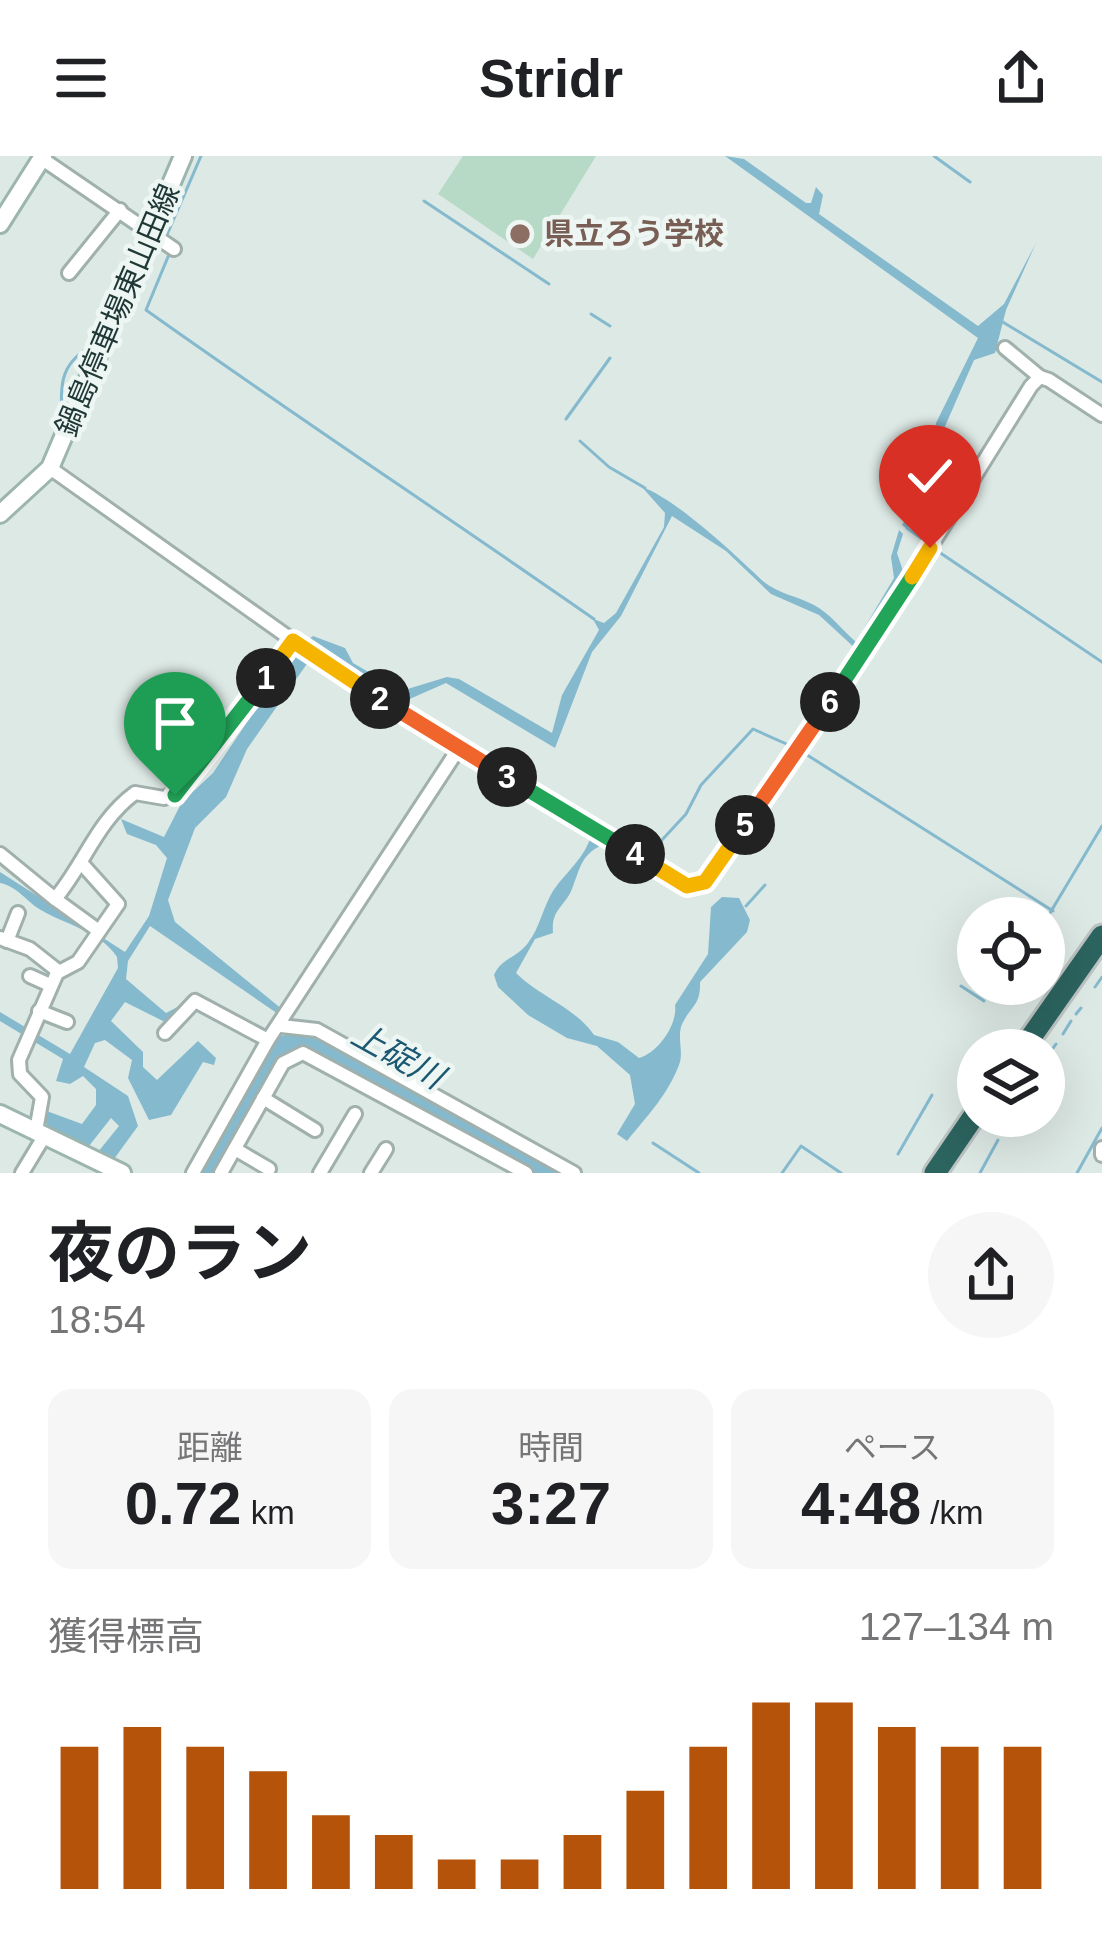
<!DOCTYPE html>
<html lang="ja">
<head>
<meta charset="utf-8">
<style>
  body { margin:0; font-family:Helvetica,"Noto Sans JP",sans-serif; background:#f6f6f6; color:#202124; height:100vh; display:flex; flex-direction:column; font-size:45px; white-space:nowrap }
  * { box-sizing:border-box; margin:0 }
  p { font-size:39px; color:#757577 }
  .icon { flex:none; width:66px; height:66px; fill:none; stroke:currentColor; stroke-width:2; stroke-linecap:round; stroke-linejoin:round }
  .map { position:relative; height:1017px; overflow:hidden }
  .drawer { display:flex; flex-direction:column; background:#fff; flex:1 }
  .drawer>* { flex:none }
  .controls { position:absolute; left:957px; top:741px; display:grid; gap:24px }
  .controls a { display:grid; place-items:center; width:108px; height:108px; border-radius:50%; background:#fff; box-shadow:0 12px 48px #0002; font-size:60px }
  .pin { position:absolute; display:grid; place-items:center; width:102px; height:102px; color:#fff; margin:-123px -51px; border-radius:50% 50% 50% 0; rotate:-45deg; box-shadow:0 0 12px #0007 }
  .pin .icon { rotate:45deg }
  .km { position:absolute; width:60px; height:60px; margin:-30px; border-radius:50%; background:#222; color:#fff; font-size:33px; line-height:60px; text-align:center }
  .round { display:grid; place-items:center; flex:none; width:126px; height:126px; border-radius:63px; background:#f6f6f6 }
  .head { display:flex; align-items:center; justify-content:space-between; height:204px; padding:0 48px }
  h1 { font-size:66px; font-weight:700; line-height:90px }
  .stats { display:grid; grid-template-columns:repeat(3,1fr); gap:18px; height:204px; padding:12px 48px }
  .stats div { display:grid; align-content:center; border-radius:24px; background:#f6f6f6; text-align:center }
  .stats b { font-size:60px; font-weight:700 }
  .stats small { font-size:33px; font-weight:400 }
  .stats p { font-size:33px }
  .chart { height:336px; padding:24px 48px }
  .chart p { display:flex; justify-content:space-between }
  .chart svg { width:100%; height:216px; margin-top:12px; stroke:#b45309; stroke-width:6 }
  header { display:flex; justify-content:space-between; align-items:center; height:156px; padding:0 48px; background:#fff; font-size:54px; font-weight:700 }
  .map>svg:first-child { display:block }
</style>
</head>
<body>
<header><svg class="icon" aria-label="menu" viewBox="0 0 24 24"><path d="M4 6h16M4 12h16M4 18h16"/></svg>Stridr<svg class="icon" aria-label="share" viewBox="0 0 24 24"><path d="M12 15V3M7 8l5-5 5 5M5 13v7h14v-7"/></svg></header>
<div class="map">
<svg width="1102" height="1017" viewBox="0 0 1102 1017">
  <rect width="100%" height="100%" fill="#dde9e5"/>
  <polygon fill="#b6dac5" points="463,0 596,0 533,103 438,38"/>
  <g fill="#85b9ce">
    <polygon points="725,0 744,3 806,47 811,47 816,31 823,39 819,58 978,170 1004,148 1036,87 1006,154 995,197 974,204 936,291 919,309 903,345 915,361 907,373 902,369 907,361 899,339 902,329 934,285 936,267 978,182"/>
    <path d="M 642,331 C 678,344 736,400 764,426 C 777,437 799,441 814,449 C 831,458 842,474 856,486 L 894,422 L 891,401 L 899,374 L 903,378 L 897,397 L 904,418 L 856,493 L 819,459 L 771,438 L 726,395 L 672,360 L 621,460 L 592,496 L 555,592 L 446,527 L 405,545 L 316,495 L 247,593 L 226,641 L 195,672 L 168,744 L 175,766 L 283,854 L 281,860 L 150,770 L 128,805 L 126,823 L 166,857 L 187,846 L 169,868 L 125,846 L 111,865 L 143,896 L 143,911 L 157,924 L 198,885 L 216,902 L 214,909 L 203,906 L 171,959 L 149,964 L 128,922 L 132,904 L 105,884 L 95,887 L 84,911 L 128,940 L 138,970 L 114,1003 L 98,996 L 119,970 L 111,962 L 89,990 L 47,971 L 44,954 L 82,968 L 96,949 L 96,933 L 83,920 L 70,928 L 56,925 L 63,903 L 0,865 L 0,856 L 70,898 L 118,812 L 117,801 C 100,775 66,769 41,754 C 25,745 19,731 0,727 L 0,716 L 125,796 L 149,760 L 167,702 L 156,689 L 127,678 L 121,663 L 164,681 L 182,646 L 213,617 L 295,494 L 313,480 L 345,492 L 353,507 L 401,535 L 447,521 L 459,523 L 552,577 L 562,539 L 599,474 L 593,463 L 604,467 L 616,457 L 664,371 L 665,357 Z"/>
    <path d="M 591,679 L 606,687 C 581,698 581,710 572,733 C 564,752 551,753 553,777 L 535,783 L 516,817 C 537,839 576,852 594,879 L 618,886 L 639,902 C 658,897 678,868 675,849 L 708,798 L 711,751 L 722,741 L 739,742 L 750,764 L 747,776 L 700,826 C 701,849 691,850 682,868 C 677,880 683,894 680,906 C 669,938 647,960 627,985 L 617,978 L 635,948 L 630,919 L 597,890 L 567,882 L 528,859 L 498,831 L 494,819 C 502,801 516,803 528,787 C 540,771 543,751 553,735 C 565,717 586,701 591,679 Z"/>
    <polygon points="292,878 318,881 559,1017 533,1017 303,892 277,905 216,1017 199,1017 266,897 280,880"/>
  </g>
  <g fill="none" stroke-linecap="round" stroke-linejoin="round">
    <g stroke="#85b9ce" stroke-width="3">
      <polyline points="934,0 970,26"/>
      <polyline points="424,45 549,128"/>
      <polyline points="166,81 201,0"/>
      <path d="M 170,96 L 146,154 C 292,258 445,359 594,463"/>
      <polyline points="591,158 610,170"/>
      <polyline points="125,162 148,104 161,88"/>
      <polyline points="1001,165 1102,226"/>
      <polyline points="995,192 1026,218"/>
      <polyline points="1059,239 1096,263"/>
      <polyline points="566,263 610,202"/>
      <path d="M 62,265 C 60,220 61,209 97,185"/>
      <polyline points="580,285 609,311 645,332"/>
      <polyline points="907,372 925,385"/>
      <polyline points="936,394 1102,506"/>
      <polyline points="804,597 1053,755"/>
      <polyline points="609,674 649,698 686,658 701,629 753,573 791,590"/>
      <polyline points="746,750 765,729"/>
      <polyline points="1044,767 1102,670"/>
      <polyline points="961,830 984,845"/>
      <polyline points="1095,831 1102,821"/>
      <polyline points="1076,858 1081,852"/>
      <polyline points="1063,878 1071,865"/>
      <polyline points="1044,905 1056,888"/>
      <polyline points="1004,972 1010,960"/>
      <polyline points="653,987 699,1017"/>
      <polyline points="898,998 932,939"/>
      <polyline points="782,1017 801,990 841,1017"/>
      <polyline points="980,1017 998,984"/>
      <polyline points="1077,1017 1102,972"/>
    </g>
    <defs>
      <g id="street">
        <polyline points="41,2 174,93"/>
        <polyline points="69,117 120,54"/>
        <polyline points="1005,192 1040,221"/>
        <polyline points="50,312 340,518 687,730 705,726 853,515 1031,230 1040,221 1049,224 1102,259"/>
        <path d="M 0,698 L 55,743 C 85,707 97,665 135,637 L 164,642 L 184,632 L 293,485"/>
        <polyline points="55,743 99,775"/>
        <polyline points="0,782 30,793 58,815"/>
        <polyline points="7,785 18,757"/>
        <polyline points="30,820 50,829"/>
        <polyline points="39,855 67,866"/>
        <polyline points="281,870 317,874 574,1017"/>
        <polyline points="165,877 195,845 268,884"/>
        <polyline points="263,942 315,974"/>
        <polyline points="36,975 42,941 20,918 19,904 57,817 78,806 118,748 83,709"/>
        <polyline points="1102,992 1102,999"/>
        <polyline points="235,993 269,1013"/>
        <polyline points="22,1017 45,979"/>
        <polyline points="193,1017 268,884 459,592"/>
        <polyline points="221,1017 283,907 303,897 526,1017"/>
        <polyline points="320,1017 355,958"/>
        <polyline points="371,1017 386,993"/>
      </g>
      <g id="secondary">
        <polyline points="0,68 43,0"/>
        <polyline points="0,358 50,312 183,0"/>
        <polyline points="0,958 122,1017"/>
      </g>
      <g id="highway">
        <polyline points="1022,894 1102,780"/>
        <polyline points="935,1017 978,954"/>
      </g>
    </defs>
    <use href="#street" stroke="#a0b0ad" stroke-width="18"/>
    <use href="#secondary" stroke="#9db5af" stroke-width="22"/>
    <use href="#highway" stroke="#bcc3c2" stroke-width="27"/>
    <use href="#street" stroke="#fff" stroke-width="12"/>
    <use href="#secondary" stroke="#fff" stroke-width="16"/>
    <use href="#highway" stroke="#2c645f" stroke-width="21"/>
  </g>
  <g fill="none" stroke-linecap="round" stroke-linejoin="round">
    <defs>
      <polyline id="split-1" points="175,639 266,522"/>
      <polyline id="split-2" points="266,522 293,485 380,543"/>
      <polyline id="split-3" points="380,543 507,621"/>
      <polyline id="split-4" points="507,621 635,698"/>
      <polyline id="split-5" points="635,698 687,730 705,726 745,669"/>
      <polyline id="split-6" points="745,669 830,546"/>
      <polyline id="split-7" points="830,546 912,421"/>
      <polyline id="split-8" points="912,421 930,392"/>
    </defs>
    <use href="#split-1" stroke="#fff" stroke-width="24"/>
    <use href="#split-2" stroke="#fff" stroke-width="24"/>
    <use href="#split-3" stroke="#fff" stroke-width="24"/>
    <use href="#split-4" stroke="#fff" stroke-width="24"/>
    <use href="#split-5" stroke="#fff" stroke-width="24"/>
    <use href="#split-6" stroke="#fff" stroke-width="24"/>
    <use href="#split-7" stroke="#fff" stroke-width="24"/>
    <use href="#split-8" stroke="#fff" stroke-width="24"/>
    <use href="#split-1" stroke="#22a559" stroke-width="15"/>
    <use href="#split-2" stroke="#f5b400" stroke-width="15"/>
    <use href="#split-3" stroke="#f0652b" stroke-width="15"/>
    <use href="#split-4" stroke="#22a559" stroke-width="15"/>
    <use href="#split-5" stroke="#f5b400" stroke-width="15"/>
    <use href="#split-6" stroke="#f0652b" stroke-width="15"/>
    <use href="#split-7" stroke="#22a559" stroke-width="15"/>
    <use href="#split-8" stroke="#f5b400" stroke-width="15"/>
  </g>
  <circle fill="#8d6e63" stroke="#eef6f3" stroke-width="4.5" cx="520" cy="78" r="12"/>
  <g text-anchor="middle" stroke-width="9" stroke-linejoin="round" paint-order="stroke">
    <g font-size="30" font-weight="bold" fill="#785e54" stroke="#eef6f3" text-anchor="start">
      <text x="544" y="88">県立ろう学校</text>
    </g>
    <g font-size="30" fill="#1f3835" stroke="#eef6f3">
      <text transform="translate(118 154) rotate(-67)" y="10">鍋島停車場東山田線</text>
    </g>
    <g font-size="33" font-style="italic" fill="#1b5872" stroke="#eef6f3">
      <text transform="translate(398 899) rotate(29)" y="12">上碇川</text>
    </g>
  </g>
</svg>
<div class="controls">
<a><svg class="icon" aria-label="locate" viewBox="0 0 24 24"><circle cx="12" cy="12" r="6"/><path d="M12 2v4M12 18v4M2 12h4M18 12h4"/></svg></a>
<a><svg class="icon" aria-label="layers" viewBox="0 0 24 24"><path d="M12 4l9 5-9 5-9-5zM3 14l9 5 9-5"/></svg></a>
</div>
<div class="pin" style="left:175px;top:639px;background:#1e9e55"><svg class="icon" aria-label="arrive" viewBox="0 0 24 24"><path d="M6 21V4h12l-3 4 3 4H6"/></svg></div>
<div class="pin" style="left:930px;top:392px;background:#d93025"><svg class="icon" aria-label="check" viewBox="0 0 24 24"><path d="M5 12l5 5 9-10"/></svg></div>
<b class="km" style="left:266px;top:522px">1</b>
<b class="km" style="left:380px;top:543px">2</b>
<b class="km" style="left:507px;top:621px">3</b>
<b class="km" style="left:635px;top:698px">4</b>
<b class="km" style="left:745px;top:669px">5</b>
<b class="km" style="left:830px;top:546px">6</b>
</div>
<section class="drawer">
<div class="head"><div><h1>夜のラン</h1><p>18:54</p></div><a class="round"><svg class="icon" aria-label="share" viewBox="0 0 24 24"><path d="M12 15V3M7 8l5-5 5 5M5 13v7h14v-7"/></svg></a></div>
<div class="stats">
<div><p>距離</p><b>0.72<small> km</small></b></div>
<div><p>時間</p><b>3:27</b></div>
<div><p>ペース</p><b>4:48<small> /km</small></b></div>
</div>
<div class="chart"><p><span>獲得標高</span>127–134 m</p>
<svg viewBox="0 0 160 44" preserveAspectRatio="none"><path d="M5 44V15M15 44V11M25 44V15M35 44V20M45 44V29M55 44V33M65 44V38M75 44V38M85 44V33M95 44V24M105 44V15M115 44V6M125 44V6M135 44V11M145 44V15M155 44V15"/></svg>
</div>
</section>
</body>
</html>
